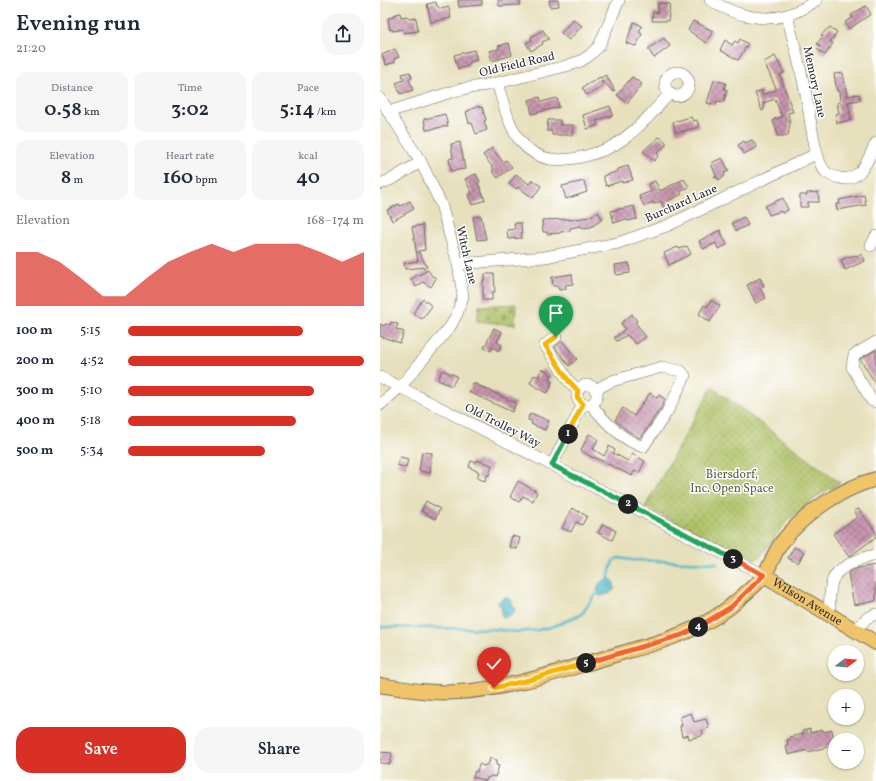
<!DOCTYPE html>
<html lang="en">
<head>
<meta charset="utf-8">
<style>
  body { margin:0; font-family:Vollkorn,serif; background:#f6f6f7; color:#1f2937; height:100vh; display:flex; flex-direction:column; font-size:15px; white-space:nowrap }
  * { box-sizing:border-box; margin:0 }
  p { font-size:13px; color:#747a83 }
  .icon { flex:none; width:22px; height:22px; fill:none; stroke:currentColor; stroke-width:2; stroke-linecap:round; stroke-linejoin:round }
  .map { position:relative; flex:1; overflow:hidden }
  .sheet { display:flex; flex-direction:column; background:#fff; width:380px }
  .sheet>* { flex:none }
  .needle { width:26px; rotate:74deg }
  .fabs { position:absolute; left:448px; top:645px; display:grid; gap:8px }
  .fabs a { display:grid; place-items:center; width:36px; height:36px; border-radius:50%; background:#fff; box-shadow:0 1px 3px #0004; font-size:20px }
  .pin { position:absolute; display:grid; place-items:center; width:34px; height:34px; color:#fff; margin:-41px -17px; border-radius:50% 50% 50% 0; rotate:-45deg; box-shadow:0 0 4px #0007 }
  .pin .icon { rotate:45deg }
  .km { position:absolute; width:20px; height:20px; margin:-10px; border-radius:50%; background:#222; color:#fff; font-size:11px; line-height:20px; text-align:center }
  .round { display:grid; place-items:center; flex:none; width:42px; height:42px; border-radius:16px; background:#f6f6f7 }
  .overview { display:flex; align-items:center; justify-content:space-between; height:68px; padding:0 16px }
  h1 { font-size:22px; font-weight:600; line-height:30px }
  .stats { display:grid; grid-template-columns:repeat(3,1fr); gap:6px; height:68px; padding:4px 16px }
  .stats div { display:grid; align-content:center; border-radius:10px; background:#f6f6f7; text-align:center }
  .stats b { font-size:20px; font-weight:600 }
  .stats small { font-size:11px; font-weight:400 }
  .stats p { font-size:11px }
  .chart { height:112px; padding:8px 16px }
  .chart p { display:flex; justify-content:space-between }
  .chart svg { width:100%; height:72px; margin-top:4px; fill:#d93025; opacity:.7 }
  .cta { display:flex; gap:8px; margin-top:auto; padding:8px 16px }
  .cta a { flex:1; height:46px; border-radius:16px; background:#d93025; color:#fff; font-size:16px; font-weight:600; line-height:46px; text-align:center }
  .cta a+a { background:#f6f6f7; color:#1f2937 }
  ul { padding:0 16px; list-style:none; font-size:13px }
  li { display:grid; grid-template-columns:64px 48px 1fr; align-items:center; height:30px }
  li i { height:10px; border-radius:5px; background:#d93025 }
  main { display:flex; flex:1; min-height:0 }
  .map>svg:first-child { display:block }
</style>
</head>
<body>
<main>
<section class="sheet">
<div class="overview"><div><h1>Evening run</h1><p>21:20</p></div><a class="round"><svg class="icon" aria-label="share" viewBox="0 0 24 24"><path d="M12 15V3M7 8l5-5 5 5M5 13v7h14v-7"/></svg></a></div>
<div class="stats">
<div><p>Distance</p><b>0.58<small> km</small></b></div>
<div><p>Time</p><b>3:02</b></div>
<div><p>Pace</p><b>5:14<small> /km</small></b></div>
</div>
<div class="stats">
<div><p>Elevation</p><b>8<small> m</small></b></div>
<div><p>Heart rate</p><b>160<small> bpm</small></b></div>
<div><p>kcal</p><b>40</b></div>
</div>
<div class="chart"><p><span>Elevation</span>168–174 m</p>
<svg viewBox="0 0 160 44" preserveAspectRatio="none"><path d="M0 44V11L10 11L20 17L30 27L40 38L50 38L60 27L70 17L80 11L90 6L100 11L110 6L120 6L130 6L140 11L150 17L160 11V44z"/></svg>
</div>
<ul>
<li><b>100 m</b>5:15<i style="width:74%"></i></li>
<li><b>200 m</b>4:52<i style="width:100%"></i></li>
<li><b>300 m</b>5:10<i style="width:79%"></i></li>
<li><b>400 m</b>5:18<i style="width:71%"></i></li>
<li><b>500 m</b>5:34<i style="width:58%"></i></li>
</ul>
<div class="cta"><a>Save</a><a>Share</a></div>
</section>
<div class="map">
<svg width="496" height="781" viewBox="0 0 496 781">
  <defs>
    <pattern id="grass-dots" width="8" height="8" patternUnits="userSpaceOnUse"><rect width="8" height="8" fill="#aec064"/><path d="M2 2h.1M6 6h.1" fill="none" stroke="#8e9c53" stroke-width="1.8" stroke-linecap="round"/></pattern>
    <pattern id="cemetery-stones" width="16" height="16" patternUnits="userSpaceOnUse"><rect width="16" height="16" fill="#aec064"/><path d="M2 7V4a2 2 0 0 1 4 0v3zM10 15v-3a2 2 0 0 1 4 0v3z" fill="#8e9c53"/></pattern>
    <pattern id="water-ripples" width="26" height="14" patternUnits="userSpaceOnUse"><rect width="26" height="14" fill="#49b6c4"/><path d="M2 4q2-2 4 0t4 0M15 11q2-2 4 0t4 0" fill="none" stroke="#3d949f"/></pattern>
    <pattern id="building-cross-hatch" width="8" height="8" patternUnits="userSpaceOnUse"><rect width="8" height="8" fill="#c794ae"/><path d="M0 0l8 8M0 8l8-8" fill="none" stroke="#a2798e"/></pattern>
  </defs>
  <rect width="100%" height="100%" fill="#fff"/>
  <filter id="ink" filterUnits="userSpaceOnUse"><feTurbulence type="fractalNoise" baseFrequency=".025" numOctaves="2"/><feDisplacementMap in="SourceGraphic" scale="8" xChannelSelector="R" yChannelSelector="G"/><feConvolveMatrix kernelMatrix="1 2 1 2 8 2 1 2 1" color-interpolation-filters="sRGB"/></filter>
  <filter id="wash" filterUnits="userSpaceOnUse"><feTurbulence type="fractalNoise" baseFrequency=".012" numOctaves="4" result="noise"/><feDisplacementMap in="SourceGraphic" scale="16" xChannelSelector="R" yChannelSelector="G"/><feGaussianBlur stdDeviation="0.9" result="paint"/><feColorMatrix in="noise" values="0 0 0 0 0 0 0 0 0 0 0 0 0 0 0 0 0 1.4 0 .05"/><feComposite in="paint" operator="in"/></filter>
  <g filter="url(#wash)">
    <rect width="100%" height="100%" fill="#e7e0bc"/>
    <polygon fill="url(#grass-dots)" stroke="#6c7648" points="332,387 460,483 439,495 406,522 382,555 376,559 364,556 265,507"/>
    <polygon fill="url(#cemetery-stones)" stroke="#6c7648" points="136,304 135,325 97,321 99,306"/>
    <g fill="url(#water-ripples)" stroke="#3a7078">
      <polygon points="229,577 234,583 234,590 229,594 220,596 217,590 220,583"/>
      <polygon points="126,597 131,600 135,610 132,614 124,618 121,615 122,608 118,604 120,600"/>
    </g>
    <g fill="none" stroke-linecap="round" stroke-linejoin="round">
      <g stroke="#49b6c4" stroke-width="2.5">
        <polyline points="227,581 233,561 238,558 253,560 337,563"/>
        <polyline points="0,627 110,629 139,632 158,630 174,626 202,614 214,596 221,592"/>
      </g>
    </g>
    <g id="blocks">
      <g fill="url(#building-cross-hatch)">
        <polygon points="78,0 102,0 102,5 79,7"/>
        <polygon points="118,0 140,0 140,5 119,6"/>
        <polygon points="169,0 178,0 179,6 170,7"/>
        <polygon points="56,2 57,6 61,9 69,7 71,18 51,22 47,4"/>
        <polygon points="278,3 290,4 288,21 272,21 273,12 278,13"/>
        <polygon points="486,6 491,14 469,29 465,22 473,18 471,15"/>
        <polygon points="20,13 21,17 27,16 29,19 36,18 38,31 24,33 23,29 13,31 12,29 10,30 8,18 13,17 13,15"/>
        <polygon points="193,19 202,26 189,40 181,33"/>
        <polygon points="313,21 333,31 326,43 308,30"/>
        <polygon points="254,22 262,26 259,32 262,34 256,46 246,43"/>
        <polygon points="450,27 457,32 450,42 453,43 445,55 437,49 440,46 437,44 443,36 441,35"/>
        <polygon points="163,30 169,39 162,42 163,44 151,51 146,43 152,40 151,37"/>
        <polygon points="284,38 290,46 274,58 268,49"/>
        <polygon points="360,39 368,44 358,60 340,50 345,40 352,45 355,41 358,43"/>
        <polygon points="129,43 132,55 112,61 109,51 119,49 118,46"/>
        <polygon points="15,49 19,57 14,59 15,62 6,65 2,55"/>
        <polygon points="94,50 97,60 90,62 88,66 78,69 74,55"/>
        <polygon points="395,56 404,73 400,75 413,112 408,113 410,123 408,136 397,136 397,132 393,121 394,119 402,117 395,99 383,103 384,110 382,111 375,93 382,90 382,95 396,90 396,88 384,62"/>
        <polygon points="30,72 32,78 29,79 33,90 20,94 16,83 24,80 22,74"/>
        <polygon points="463,73 467,96 479,94 480,100 468,102 471,120 457,123 456,114 459,113 457,103 460,102 459,91 457,91 454,74"/>
        <polygon points="226,75 235,91 234,92 221,80 223,87 207,95 202,88 220,77 220,78"/>
        <polygon points="252,77 262,84 247,103 237,95"/>
        <polygon points="334,80 346,83 344,89 347,90 344,102 337,101 336,105 327,103"/>
        <polygon points="160,97 161,102 177,98 179,107 152,114 149,100"/>
        <polygon points="99,106 99,108 102,107 106,120 104,121 107,130 96,134 92,123 89,123 86,112 89,111 89,110"/>
        <polygon points="230,106 233,115 216,121 218,125 207,129 203,115"/>
        <polygon points="65,114 68,126 46,130 44,119"/>
        <polygon points="311,117 313,121 317,120 319,127 296,133 293,122"/>
        <polygon points="168,120 180,120 180,125 193,125 192,135 172,135 172,131 167,131"/>
        <polygon points="279,137 283,139 286,142 286,145 277,153 279,155 274,161 263,151"/>
        <polygon points="372,140 377,147 364,154 358,145 364,141 365,143"/>
        <polygon points="80,142 85,169 71,171 69,159 73,158 71,144"/>
        <polygon points="112,148 123,162 126,160 132,167 118,178 112,171 114,169 103,155"/>
        <polygon points="342,158 349,171 344,173 345,176 338,180 337,177 334,178 336,176 331,163"/>
        <polygon points="248,166 253,180 242,183 242,181 226,186 223,176 238,171 238,169"/>
        <polygon points="96,174 100,182 98,183 105,200 92,205 88,195 92,193 85,179"/>
        <polygon points="136,174 149,184 152,180 161,186 153,198 138,187 137,189 129,184"/>
        <polygon points="304,179 309,187 300,192 302,194 288,201 290,205 284,208 281,201 274,204 273,202 264,206 259,196 272,191 268,184 275,181 280,191"/>
        <polygon points="204,181 207,192 186,199 182,186"/>
        <polygon points="438,192 439,202 428,202 428,207 420,207 420,195 427,195 427,193"/>
        <polygon points="484,195 486,205 457,210 456,204 460,204 459,200"/>
        <polygon points="403,198 408,210 402,213 401,211 389,215 385,206"/>
        <polygon points="30,201 34,209 12,221 7,210 19,204 20,206"/>
        <polygon points="254,206 257,219 247,221 246,219 234,223 231,211"/>
        <polygon points="218,212 223,219 211,227 202,228 201,226 190,228 190,231 180,232 180,233 167,234 167,232 163,232 162,220 189,219 189,220 209,217"/>
        <polygon points="101,216 106,239 97,240 93,217"/>
        <polygon points="364,217 368,225 356,231 352,223"/>
        <polygon points="134,223 141,223 142,238 128,239 127,230 135,229"/>
        <polygon points="43,225 45,250 38,251 47,267 25,269 24,263 38,261 32,227"/>
        <polygon points="340,230 347,245 338,249 336,243 323,249 319,241"/>
        <polygon points="307,246 311,254 289,265 284,253 298,247 299,249"/>
        <polygon points="482,254 485,261 465,270 461,260 469,256 470,257 475,255 476,256"/>
        <polygon points="249,263 250,273 236,275 235,265"/>
        <polygon points="48,270 52,276 56,278 51,287 43,282 36,287 31,279"/>
        <polygon points="105,274 114,274 115,292 112,292 112,300 103,300 103,280 105,280"/>
        <polygon points="192,274 193,284 185,285 186,289 179,290 178,286 173,286 172,277"/>
        <polygon points="380,278 384,286 380,288 386,298 376,303 367,285"/>
        <polygon points="43,299 52,306 42,319 33,313"/>
        <polygon points="331,300 340,306 330,322 319,314 324,305 327,307"/>
        <polygon points="252,314 257,321 255,322 266,337 256,344 247,335 237,341 234,338 245,329 241,323"/>
        <polygon points="11,322 18,324 16,329 24,332 20,343 0,336 0,324 4,326 5,324 10,325"/>
        <polygon points="114,328 122,332 117,342 122,345 119,351 112,347 111,351 104,348"/>
        <polygon points="182,341 197,359 189,366 175,347"/>
        <polygon points="496,350 496,384 480,359"/>
        <polygon points="162,369 170,373 169,374 172,375 169,380 172,382 170,386 172,386 167,393 150,383 154,375 158,377"/>
        <polygon points="62,370 77,376 72,386 58,380"/>
        <polygon points="93,383 136,403 132,412 89,392"/>
        <polygon points="270,393 277,398 279,395 285,399 281,408 260,438 245,429 235,420 243,408 254,416"/>
        <polygon points="153,414 169,421 165,430 151,424 152,421 148,420 149,415"/>
        <polygon points="209,434 218,439 213,449 224,456 229,446 235,450 233,453 248,461 252,454 265,461 259,473 254,471 252,476 214,457 213,458 202,451 201,450"/>
        <polygon points="42,452 52,453 50,473 39,471"/>
        <polygon points="20,457 28,459 26,468 17,465"/>
        <polygon points="96,460 112,465 109,475 107,475 105,481 97,478 99,472 89,467 91,461 96,462"/>
        <polygon points="138,481 157,492 153,501 143,496 139,502 130,497"/>
        <polygon points="46,501 60,509 55,519 41,511"/>
        <polygon points="192,508 207,516 202,525 196,522 191,532 182,528"/>
        <polygon points="479,509 496,532 496,537 469,557 453,534 478,517 474,511"/>
        <polygon points="223,524 236,531 232,540 218,533"/>
        <polygon points="132,536 140,538 137,549 129,547"/>
        <polygon points="414,547 424,552 418,563 408,558"/>
        <polygon points="496,565 496,601 474,605 468,573 478,568"/>
        <polygon points="311,713 314,722 326,719 329,728 322,730 323,734 321,736 309,739 308,735 302,737 300,726 302,726 300,717"/>
        <polygon points="430,729 430,733 443,730 444,732 452,730 455,745 428,752 427,750 408,755 406,745 408,745 407,740 410,739 409,737 423,734 422,731"/>
        <polygon points="0,752 12,753 10,764 0,763"/>
        <polygon points="110,758 117,760 116,765 119,766 115,777 112,776 107,778 106,781 93,777 95,771 97,772 99,764 104,766 109,763"/>
      </g>
    </g>
  </g>
  <g filter="url(#ink)">
    <use href="#blocks" fill-opacity="0" stroke="#6d6a5e" stroke-width="1"/>
    <g fill="none" stroke-linecap="round" stroke-linejoin="round">
      <defs>
        <g id="minor">
          <path d="M 330,0 C 352,14 381,23 407,15 C 417,12 428,6 437,0"/>
          <path d="M 407,15 C 413,40 420,65 425,90 C 429,107 434,159 444,170 C 448,175 454,177 460,178 C 482,182 488,158 496,143"/>
          <circle cx="297" cy="84" r="12"/>
          <path d="M 117,83 C 123,101 129,128 141,142 C 148,150 159,157 170,159 C 191,162 225,153 242,140 C 261,126 275,110 290,93"/>
          <polyline points="0,98 41,162 61,204 78,264 83,296 77,314 70,327 20,387 0,405"/>
          <polyline points="8,112 78,90 117,83 186,66 201,61 210,55 219,46 239,0"/>
          <polyline points="0,184 12,179 41,162"/>
          <polyline points="491,246 496,236"/>
          <polyline points="78,264 165,257 238,243 289,225 436,154"/>
          <polyline points="176,337 165,345 188,380 198,391"/>
          <polyline points="496,342 474,355 472,367 492,401 496,402"/>
          <polyline points="0,377 172,465 384,575"/>
          <circle cx="207" cy="395" r="10"/>
          <path d="M 211,404 C 224,421 243,440 263,447 L 287,412 L 305,376 L 301,371 L 282,367 L 232,381 L 215,390"/>
          <polyline points="172,465 203,404"/>
          <path d="M 449,614 C 450,604 449,592 452,582 C 455,567 483,557 496,555"/>
          <polyline points="475,630 487,618 496,614"/>
        </g>
        <g id="major">
          <path id="s1" d="M 384,575 L 496,643"/>
          <path d="M 0,685 C 26,689 52,694 78,692 C 129,689 177,672 225,658 C 264,646 302,638 337,616 C 342,612 348,609 352,605 C 361,597 379,583 385,574 C 391,564 395,551 402,542 C 425,513 460,489 496,479"/>
        </g>
      </defs>
      <use href="#minor" stroke="#6d6a5e" stroke-width="12"/>
      <use href="#major" stroke="#6d6a5e" stroke-width="16"/>
      <use href="#minor" stroke="#fff" stroke-width="11"/>
      <use href="#major" stroke="#f0c469" stroke-width="14"/>
    </g>
  </g>
  <g fill="none" stroke-linecap="round" stroke-linejoin="round" filter="url(#ink)">
    <defs>
      <polyline id="split-1" points="176,337 165,345 188,380 198,391 197,397 203,404 188,434"/>
      <polyline id="split-2" points="188,434 172,465 248,504"/>
      <polyline id="split-3" points="248,504 353,559"/>
      <polyline id="split-4" points="318,627 351,607 384,575 353,559"/>
      <polyline id="split-5" points="206,663 302,635 318,627"/>
      <polyline id="split-6" points="114,688 149,680 206,663"/>
    </defs>
    <use href="#split-1" stroke="#fff" stroke-width="8"/>
    <use href="#split-2" stroke="#fff" stroke-width="8"/>
    <use href="#split-3" stroke="#fff" stroke-width="8"/>
    <use href="#split-4" stroke="#fff" stroke-width="8"/>
    <use href="#split-5" stroke="#fff" stroke-width="8"/>
    <use href="#split-6" stroke="#fff" stroke-width="8"/>
    <use href="#split-1" stroke="#f5b400" stroke-width="5"/>
    <use href="#split-2" stroke="#22a559" stroke-width="5"/>
    <use href="#split-3" stroke="#22a559" stroke-width="5"/>
    <use href="#split-4" stroke="#f0652b" stroke-width="5"/>
    <use href="#split-5" stroke="#f0652b" stroke-width="5"/>
    <use href="#split-6" stroke="#f5b400" stroke-width="5"/>
  </g>
  <g text-anchor="middle" stroke-width="3" stroke-linejoin="round" paint-order="stroke">
    <g font-size="12" fill="#2b2b2b" stroke="#fff">
      <text transform="translate(137 64) rotate(-13)" y="4">Old Field Road</text>
      <text transform="translate(435 82) rotate(78)" y="4">Memory Lane</text>
      <text transform="translate(301 203) rotate(-24)" y="4">Burchard Lane</text>
      <text transform="translate(87 255) rotate(77)" y="4">Witch Lane</text>
      <text transform="translate(123 425) rotate(27)" y="4">Old Trolley Way</text>
      <text dy="4" stroke="none"><textPath href="#s1" startOffset="51">Wilson Avenue</textPath></text>
    </g>
    <g font-size="12" fill="#595f3f" stroke="#fff">
      <text x="352" y="478">Biersdorf,<tspan x="352" dy="14">Inc. Open Space</tspan></text>
    </g>
  </g>
</svg>
<div class="fabs">
<a><svg class="needle" viewBox="-14 -14 28 28"><path d="M0-13l5 13h-10z" fill="#e53935"/><path d="M0 13l5-13h-10z" fill="#747a83"/></svg></a>
<a>+</a>
<a>−</a>
</div>
<div class="pin" style="left:176px;top:337px;background:#1e9e55"><svg class="icon" aria-label="arrive" viewBox="0 0 24 24"><path d="M6 21V4h12l-3 4 3 4H6"/></svg></div>
<div class="pin" style="left:114px;top:688px;background:#d93025"><svg class="icon" aria-label="check" viewBox="0 0 24 24"><path d="M5 12l5 5 9-10"/></svg></div>
<b class="km" style="left:188px;top:434px">1</b>
<b class="km" style="left:248px;top:504px">2</b>
<b class="km" style="left:353px;top:559px">3</b>
<b class="km" style="left:318px;top:627px">4</b>
<b class="km" style="left:206px;top:663px">5</b>
</div>
</main>
</body>
</html>
